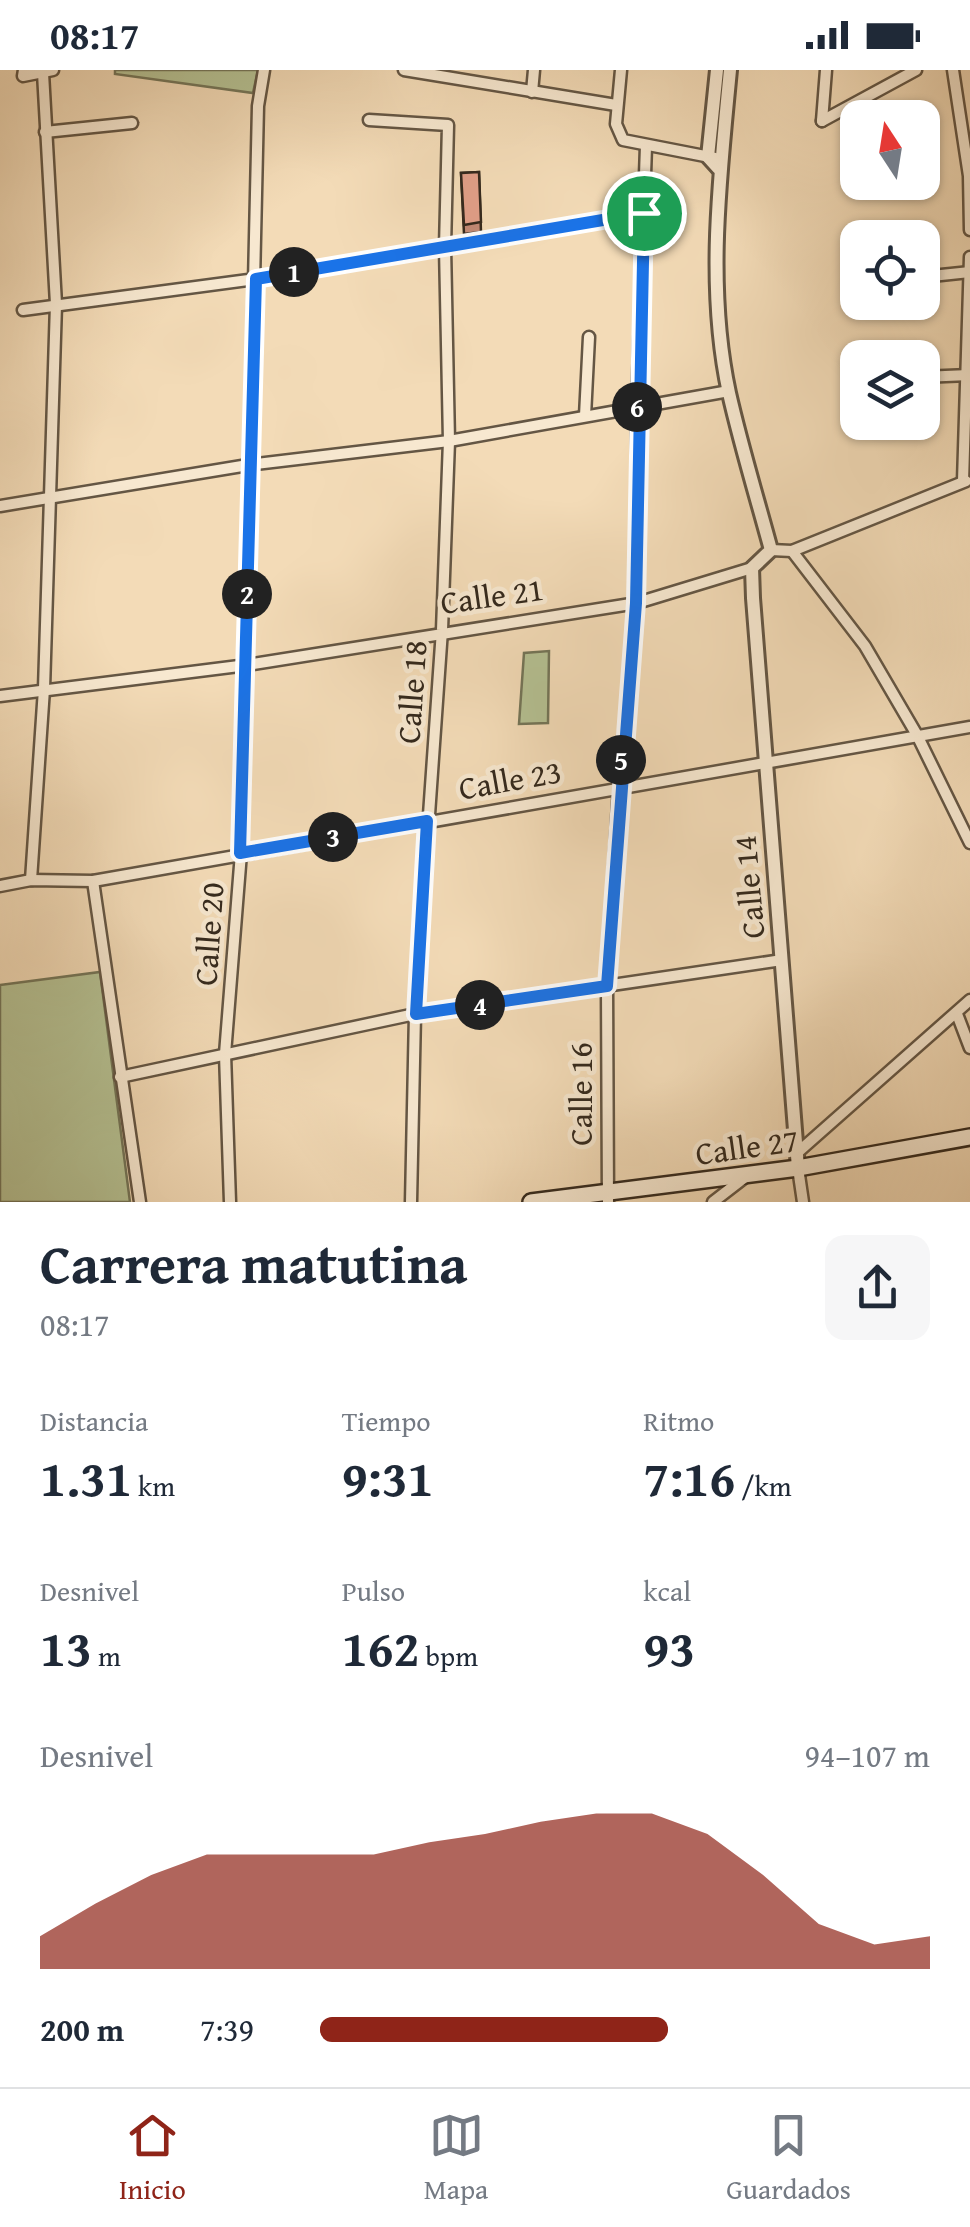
<!DOCTYPE html>
<html lang="es">
<head>
<meta charset="utf-8">
<style>
  body { margin:0; font-family:"Gentium Book Plus",serif; background:#f6f6f7; color:#1f2937; height:100vh; display:flex; flex-direction:column; font-size:38px; white-space:nowrap }
  * { box-sizing:border-box; margin:0 }
  p { font-size:32px; color:#747a83 }
  .icon { flex:none; width:55px; height:55px; fill:none; stroke:currentColor; stroke-width:2; stroke-linecap:round; stroke-linejoin:round }
  .map { position:relative; height:1132px; overflow:hidden }
  .sheet { display:flex; flex-direction:column; background:#fff; flex:1 }
  .sheet>* { flex:none }
  .needle { width:65px; rotate:348deg }
  .tools { position:absolute; left:840px; top:30px; display:grid; gap:20px }
  .tools a { display:grid; place-items:center; width:100px; height:100px; border-radius:20px; background:#fff; box-shadow:0 2px 8px #0004; font-size:50px }
  .pin { position:absolute; display:grid; place-items:center; width:85px; height:85px; color:#fff; margin:-42px; border:5px solid #fff; border-radius:50%; box-shadow:0 2px 10px #0007 }
  .km { position:absolute; width:50px; height:50px; margin:-25px; border-radius:50%; background:#222; color:#fff; font-size:28px; line-height:50px; text-align:center }
  .round { display:grid; place-items:center; flex:none; width:105px; height:105px; border-radius:20px; background:#f6f6f7 }
  .headline { display:flex; align-items:center; justify-content:space-between; height:170px; padding:0 40px }
  h1 { font-size:55px; font-weight:800; line-height:75px }
  .figures { display:grid; grid-template-columns:repeat(3,1fr); gap:15px; height:170px; padding:10px 40px }
  .figures div { display:grid; align-content:center }
  .figures b { font-size:50px; font-weight:800 }
  .figures small { font-size:28px; font-weight:400 }
  .figures p { font-size:28px }
  .chart { height:280px; padding:20px 40px }
  .chart p { display:flex; justify-content:space-between }
  .chart svg { width:100%; height:180px; margin-top:10px; fill:#8f2418; opacity:.7 }
  ul { padding:0 40px; list-style:none; font-size:32px }
  li { display:grid; grid-template-columns:160px 120px 1fr; align-items:center; height:75px }
  li i { height:25px; border-radius:12px; background:#8f2418 }
  .status { display:flex; justify-content:space-between; align-items:center; height:70px; padding:0 50px; background:#fff; direction:ltr }
  .status svg { height:28px; fill:currentColor }
  .tab-bar { display:flex; justify-content:space-around; align-items:center; height:140px; border-top:2px solid #e0e1e3; background:#fff; font-size:28px; color:#747a83 }
  .tab-bar a { display:grid; justify-items:center; gap:5px }
  .tab-bar .on { color:#8f2418 }
  .map>svg:first-child { display:block }
</style>
</head>
<body>
<div class="status"><b>08:17</b><svg viewBox="0 0 49 12"><path d="M0 12V9h3v3zM5 12V6h3v6zM10 12V3h3v9zM15 12V0h3v12zM26 1h20v11H26zM47 4h2v5h-2z"/></svg></div>
<div class="map">
<svg width="970" height="1132" viewBox="0 0 970 1132">
  <rect width="100%" height="100%" fill="#f3dbb7"/>
  <filter id="stains"><feTurbulence type="fractalNoise" baseFrequency=".002" numOctaves="4"/><feColorMatrix values="0 0 0 0 .2 0 0 0 0 .09 0 0 0 0 .02 0 0 0 .5 -.17"/></filter>
  <radialGradient id="worn" r=".72"><stop offset=".6" stop-color="#630" stop-opacity="0"/><stop offset="1" stop-color="#630" stop-opacity=".3"/></radialGradient>
  <g fill="#b5c193" stroke="#747558" stroke-width="2.5">
    <polygon points="115,0 258,0 253,23 115,4"/>
    <polygon points="549,581 548,653 519,654 524,583"/>
    <polygon points="100,902 130,1132 0,1132 0,915"/>
  </g>
  <g fill="none" stroke-linecap="round" stroke-linejoin="round">
    <defs>
      <g id="minor">
        <polyline points="24,0 23,6 53,0"/>
        <polyline points="404,0 616,35"/>
        <polyline points="621,0 616,54 623,70 715,88"/>
        <polyline points="953,0 969,106 970,160"/>
        <polyline points="532,22 534,0"/>
        <polyline points="369,50 448,55 445,177 449,371 442,560 415,944 411,1132"/>
        <polyline points="822,51 916,0"/>
        <polyline points="822,51 826,0"/>
        <polyline points="45,62 132,53"/>
        <polyline points="922,207 970,202"/>
        <polyline points="23,240 256,209 644,143"/>
        <polyline points="922,307 969,305"/>
        <polyline points="856,310 858,310"/>
        <polyline points="585,346 589,267"/>
        <polyline points="963,411 970,187"/>
        <polyline points="0,436 248,395 449,371 729,321"/>
        <polyline points="771,480 792,481 966,411"/>
        <polyline points="792,481 865,576 917,665 970,773"/>
        <polyline points="0,626 247,595 637,533 752,498"/>
        <polyline points="31,810 44,619 56,234 43,3"/>
        <polyline points="93,811 140,1132"/>
        <polyline points="0,816 31,810 93,811 970,657"/>
        <polyline points="957,944 970,978"/>
        <polyline points="120,1007 415,944 782,890"/>
        <polyline points="797,1083 970,930"/>
        <polyline points="798,1098 803,1132"/>
        <polyline points="230,1132 225,984 241,783 258,36 264,0"/>
        <polyline points="608,1132 607,916 619,717 637,533 637,337 646,76"/>
        <polyline points="713,1132 744,1108"/>
      </g>
      <g id="tertiary">
        <polyline points="717,0 708,87 718,98"/>
        <path d="M 730,0 C 720,106 706,217 729,323 C 741,376 757,428 771,480 L 752,498 L 753,528 L 798,1098"/>
      </g>
      <polyline id="secondary" points="531,1132 798,1098 970,1067"/>
    </defs>
    <use href="#minor" stroke="#645644" stroke-width="15"/>
    <use href="#tertiary" stroke="#645644" stroke-width="18"/>
    <use href="#secondary" stroke="#34291d" stroke-width="20"/>
    <use href="#minor" stroke="#f7e8d0" stroke-width="10"/>
    <use href="#tertiary" stroke="#f7e8d0" stroke-width="12"/>
    <use href="#secondary" stroke="#f7e8d0" stroke-width="15"/>
  </g>
  <polygon fill="#c28975" stroke="#34291d" stroke-width="2.5" points="479,102 481,162 464,164 461,103"/>
  <polygon fill="#e19f88" stroke="#34291d" stroke-width="2.5" points="479,102 481,152 464,155 461,103"/>
  <g fill="none" stroke-linecap="round" stroke-linejoin="round">
    <defs>
      <polygon id="route" points="644,143 636,533 607,916 416,944 427,751 240,783 256,209"/>
    </defs>
    <use href="#route" stroke="#fff" stroke-width="20"/>
    <use href="#route" stroke="#1a73e8" stroke-width="12"/>
  </g>
  <g text-anchor="middle" stroke-width="9" stroke-linejoin="round" paint-order="stroke">
    <g font-size="32" fill="#34291d" stroke="#f7e8d0">
      <text transform="translate(492 526) rotate(-8)" y="11">Calle 21</text>
      <text transform="translate(412 622) rotate(-86)" y="11">Calle 18</text>
      <text transform="translate(510 710) rotate(-10)" y="11">Calle 23</text>
      <text transform="translate(749 817) rotate(-95)" y="11">Calle 14</text>
      <text transform="translate(209 864) rotate(-86)" y="11">Calle 20</text>
      <text transform="translate(581 1024) rotate(-90)" y="11">Calle 16</text>
      <text transform="translate(747 1077) rotate(-8)" y="11">Calle 27</text>
    </g>
  </g>
  <rect width="100%" height="100%" filter="url(#stains)"/>
  <rect width="100%" height="100%" fill="url(#worn)"/>
</svg>
<div class="tools">
<a><svg class="needle" viewBox="-14 -14 28 28"><path d="M0-13l5 13h-10z" fill="#e53935"/><path d="M0 13l5-13h-10z" fill="#747a83"/></svg></a>
<a><svg class="icon" aria-label="locate" viewBox="0 0 24 24"><circle cx="12" cy="12" r="6"/><path d="M12 2v4M12 18v4M2 12h4M18 12h4"/></svg></a>
<a><svg class="icon" aria-label="layers" viewBox="0 0 24 24"><path d="M12 4l9 5-9 5-9-5zM3 14l9 5 9-5"/></svg></a>
</div>
<div class="pin" style="left:644px;top:143px;background:#1e9e55"><svg class="icon" aria-label="arrive" viewBox="0 0 24 24"><path d="M6 21V4h12l-3 4 3 4H6"/></svg></div>
<b class="km" style="left:294px;top:202px">1</b>
<b class="km" style="left:247px;top:524px">2</b>
<b class="km" style="left:333px;top:767px">3</b>
<b class="km" style="left:480px;top:935px">4</b>
<b class="km" style="left:621px;top:690px">5</b>
<b class="km" style="left:637px;top:337px">6</b>
</div>
<section class="sheet">
<div class="headline"><div><h1>Carrera matutina</h1><p>08:17</p></div><a class="round"><svg class="icon" aria-label="share" viewBox="0 0 24 24"><path d="M12 15V3M7 8l5-5 5 5M5 13v7h14v-7"/></svg></a></div>
<div class="figures">
<div><p>Distancia</p><b>1.31<small> km</small></b></div>
<div><p>Tiempo</p><b>9:31</b></div>
<div><p>Ritmo</p><b>7:16<small> /km</small></b></div>
</div>
<div class="figures">
<div><p>Desnivel</p><b>13<small> m</small></b></div>
<div><p>Pulso</p><b>162<small> bpm</small></b></div>
<div><p>kcal</p><b>93</b></div>
</div>
<div class="chart"><p><span>Desnivel</span>94–107 m</p>
<svg viewBox="0 0 160 44" preserveAspectRatio="none"><path d="M0 44V36L10 28L20 21L30 16L40 16L50 16L60 16L70 13L80 11L90 8L100 6L110 6L120 11L130 21L140 33L150 38L160 36V44z"/></svg>
</div>
<ul>
<li><b>200 m</b>7:39<i style="width:57%"></i></li>
</ul>
</section>
<nav class="tab-bar">
<a class="on"><svg class="icon" aria-label="home" viewBox="0 0 24 24"><path d="M3 11l9-7 9 7M6 9v11h12V9"/></svg>Inicio</a>
<a><svg class="icon" aria-label="map" viewBox="0 0 24 24"><path d="M3 6l6-2 6 2 6-2v14l-6 2-6-2-6 2zM9 4v14M15 6v14"/></svg>Mapa</a>
<a><svg class="icon" aria-label="saved" viewBox="0 0 24 24"><path d="M7 4h10v16l-5-4-5 4z"/></svg>Guardados</a>
</nav>
</body>
</html>
